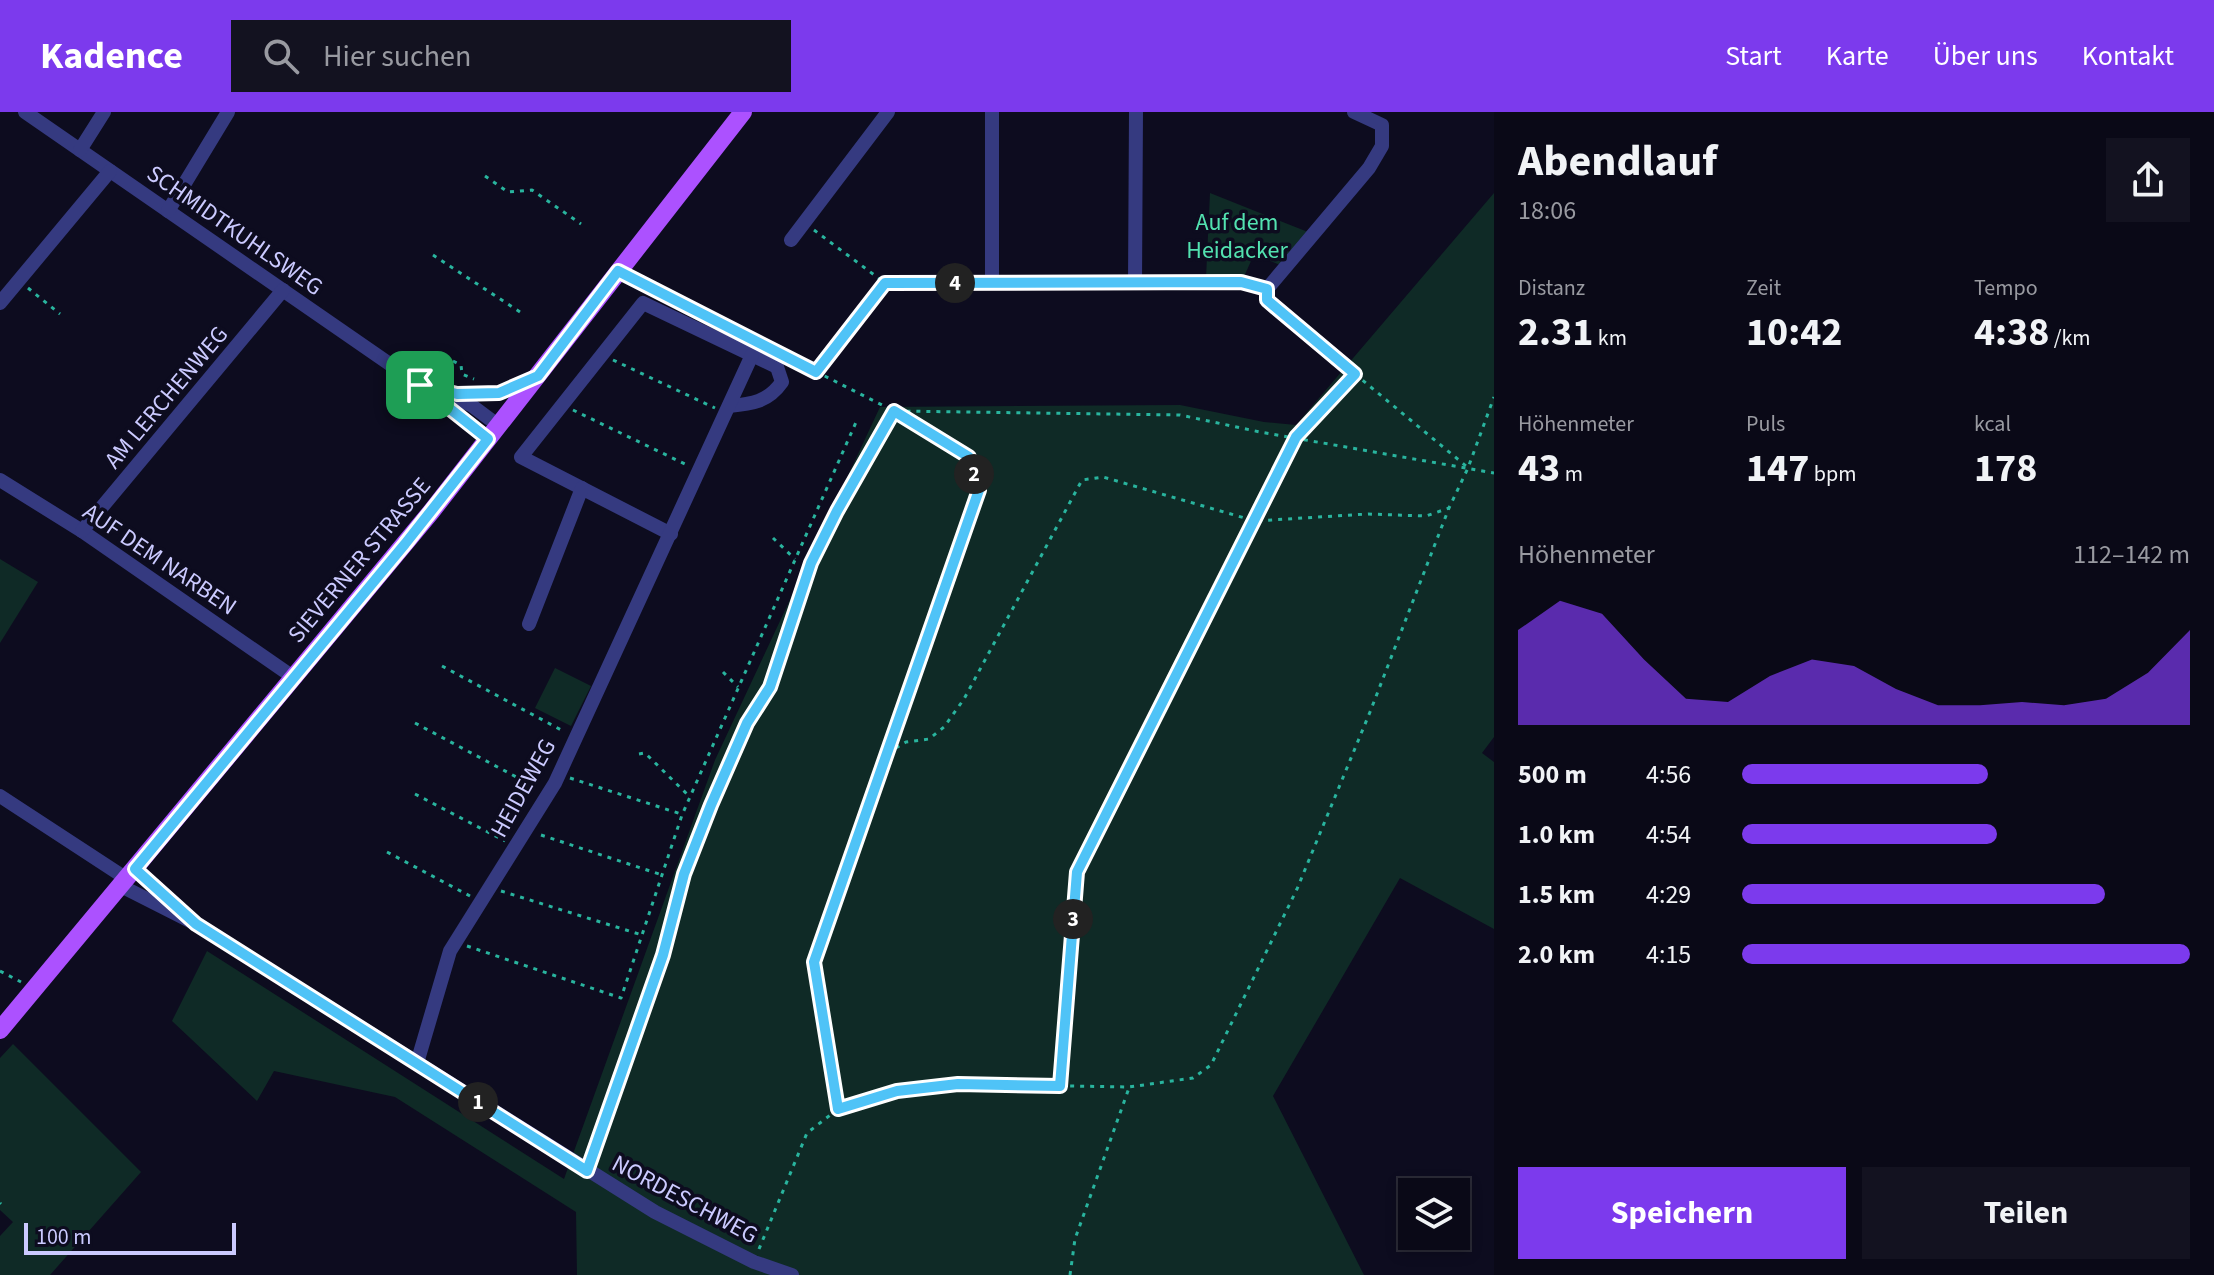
<!DOCTYPE html>
<html lang="de">
<head>
<meta charset="utf-8">
<style>
  body { margin:0; font-family:"Source Sans 3",sans-serif; background:#131220; color:#f1f3f6; height:100vh; display:flex; flex-direction:column; font-size:30px; white-space:nowrap }
  * { box-sizing:border-box; margin:0 }
  p { font-size:26px; color:#999aa1 }
  .icon { flex:none; width:44px; height:44px; fill:none; stroke:currentColor; stroke-width:2; stroke-linecap:round; stroke-linejoin:round }
  .map { position:relative; flex:1; overflow:hidden }
  .panel { display:flex; flex-direction:column; background:#0a0917; width:720px }
  .panel>* { flex:none }
  .tools { position:absolute; left:1398px; top:1066px; display:grid; gap:16px }
  .tools a { display:grid; place-items:center; width:72px; height:72px; border-radius:0px; background:#0a0917; box-shadow:0 4px 12px #0003,0 0 0 2px #2a2a36; font-size:40px }
  .scale { position:absolute; left:24px; bottom:20px; width:212px; box-sizing:border-box; padding-left:8px; border:4px solid #cbcaff; border-top:0; font-size:22px; line-height:28px; white-space:nowrap; color:#cbcaff; -webkit-text-stroke:6px #0d0c1f; paint-order:stroke }
  .pin { position:absolute; display:grid; place-items:center; width:68px; height:68px; color:#fff; margin:-34px; border-radius:16px; box-shadow:0 4px 12px #0006 }
  .km { position:absolute; width:40px; height:40px; margin:-20px; border-radius:50%; background:#222; color:#fff; font-size:22px; line-height:40px; text-align:center }
  .round { display:grid; place-items:center; flex:none; width:84px; height:84px; border-radius:0px; background:#131220 }
  .summary { display:flex; align-items:center; justify-content:space-between; height:136px; padding:0 24px }
  h1 { font-size:44px; font-weight:700; line-height:60px }
  .stats { display:grid; grid-template-columns:repeat(3,1fr); gap:12px; height:136px; padding:8px 24px }
  .stats div { display:grid; align-content:center }
  .stats b { font-size:40px; font-weight:700 }
  .stats small { font-size:22px; font-weight:400 }
  .stats p { font-size:22px }
  .chart { height:224px; padding:16px 24px }
  .chart p { display:flex; justify-content:space-between }
  .chart svg { width:100%; height:144px; margin-top:8px; fill:#7c3aed; opacity:.7 }
  .cta { display:flex; gap:16px; margin-top:auto; padding:16px 24px }
  .cta a { flex:1; height:92px; border-radius:0px; background:#7c3aed; color:#fff; font-size:32px; font-weight:700; line-height:92px; text-align:center }
  .cta a+a { background:#131220; color:#f1f3f6 }
  ul { padding:0 24px; list-style:none; font-size:26px }
  li { display:grid; grid-template-columns:128px 96px 1fr; align-items:center; height:60px }
  li i { height:20px; border-radius:10px; background:#7c3aed }
  header { display:flex; align-items:center; gap:48px; box-sizing:border-box; height:112px; padding:0 40px; background:#7c3aed; color:#fff }
  header strong { font-size:38px }
  nav { display:flex; gap:44px; margin-inline-start:auto; font-size:28px }
  .search { width:560px; height:72px; background:#131220; display:flex; align-items:center; gap:20px; box-sizing:border-box; padding:0 28px; border-radius:0px; color:#999aa1; font-size:30px }
  main { display:flex; flex:1; min-height:0 }
  .map>svg:first-child { display:block }
</style>
</head>
<body>
<header>
<strong>Kadence</strong>
<div class="search"><svg class="icon" aria-label="search" viewBox="0 0 24 24"><circle cx="10" cy="10" r="6"/><path d="M15 15l6 6"/></svg>Hier suchen</div>
<nav><a>Start</a><a>Karte</a><a>Über uns</a><a>Kontakt</a></nav>
</header>
<main>
<div class="map">
<svg width="1494" height="1163" viewBox="0 0 1494 1163">
  <rect width="100%" height="100%" fill="#0d0c1f"/>
  <g fill="#0f2a26">
    <polygon points="1210,81 1308,120 1280,153 1261,145 1251,149 1243,167 1206,166"/>
    <polygon points="1494,81 1494,625 1482,641 1494,650 1494,817 1400,766 1273,984 1364,1163 577,1163 576,1100 395,985 274,959 257,989 172,909 207,839 564,1067 715,648 880,295 1180,293 1264,310 1296,313"/>
    <polygon points="0,447 38,470 0,531"/>
    <polygon points="555,556 591,574 571,614 535,596"/>
    <polygon points="13,932 141,1060 50,1163 0,1163 0,1124 13,1110 0,1098 0,946"/>
  </g>
  <g fill="none" stroke-linecap="round" stroke-linejoin="round">
    <g stroke="#29b49e" stroke-width="3" stroke-dasharray="4 6" stroke-linecap="butt">
      <polyline points="485,64 508,80 532,78 581,112"/>
      <polyline points="814,118 885,171 977,171"/>
      <polyline points="433,143 523,202"/>
      <polyline points="632,166 711,206"/>
      <polyline points="1005,171 1121,171"/>
      <polyline points="1149,171 1241,170 1253,173"/>
      <polyline points="28,176 60,202"/>
      <polyline points="789,246 894,299 1180,303 1260,320 1494,361"/>
      <polyline points="613,248 715,296"/>
      <polyline points="453,249 461,253 462,262 474,267"/>
      <polyline points="817,260 885,171"/>
      <polyline points="1355,262 1466,354"/>
      <polyline points="573,298 689,354"/>
      <polyline points="773,426 795,447"/>
      <polyline points="442,554 565,620"/>
      <polyline points="723,560 738,575"/>
      <polyline points="415,611 537,676"/>
      <polyline points="639,642 645,641 690,685"/>
      <polyline points="570,666 681,702"/>
      <polyline points="415,682 505,729"/>
      <polyline points="541,723 662,763"/>
      <polyline points="387,740 470,784"/>
      <polyline points="501,779 642,823"/>
      <polyline points="467,834 621,886 682,703 857,308"/>
      <polyline points="0,859 21,870"/>
      <polyline points="1060,974 1077,760 1296,325 1355,262 1269,189"/>
      <polyline points="838,997 814,850 875,671 889,640 906,630 929,627 944,615 964,587 1082,368 1103,365 1255,409 1368,402 1426,404 1449,396"/>
      <polyline points="592,1044 663,843 684,762 711,693 747,611 770,575 811,451 837,399 894,299 969,345 979,378 889,640"/>
      <polyline points="0,1091 1,1092"/>
      <polyline points="759,1137 807,1021 838,997 897,979 958,972 1129,975 1193,966 1211,953 1297,777 1370,600 1449,396 1468,356 1494,285"/>
      <polyline points="1070,1163 1075,1127 1129,976"/>
    </g>
    <g stroke="#353a80" stroke-width="14">
      <polyline points="25,0 420,273 488,327"/>
      <polyline points="992,0 992,171"/>
      <polyline points="80,38 104,0"/>
      <polyline points="168,99 228,0"/>
      <polyline points="791,128 888,0"/>
      <polyline points="1135,171 1136,0"/>
      <polyline points="1267,177 1369,56 1382,34 1382,13 1354,0"/>
      <polyline points="0,191 110,59"/>
      <polyline points="425,274 457,282 499,281 535,265"/>
      <polyline points="455,286 471,293 499,314"/>
      <polyline points="0,368 82,419 293,565"/>
      <polyline points="82,419 283,178"/>
      <path d="M 671,422 L 521,345 L 643,191 L 777,255 L 782,270 C 768,290 752,292 729,294"/>
      <polyline points="529,512 582,376"/>
      <polyline points="0,684 127,767"/>
      <polyline points="135,757 181,798"/>
      <polyline points="121,774 196,812 655,1100 754,1150 792,1163"/>
      <polyline points="417,951 450,839 555,671 752,243"/>
    </g>
    <polyline stroke="#ac51ff" stroke-width="18" points="0,918 431,400 743,0"/>
  </g>
  <g fill="none" stroke-linecap="round" stroke-linejoin="round">
    <defs>
      <polygon id="route" points="618,159 816,260 885,171 1241,170 1267,177 1267,188 1355,262 1296,325 1077,760 1060,974 958,972 897,979 838,997 814,850 979,378 969,345 894,299 837,399 811,451 770,575 747,611 711,693 684,762 663,843 587,1059 196,812 135,757 405,432 488,327 420,273 457,282 499,281 538,264"/>
    </defs>
    <use href="#route" stroke="#fff" stroke-width="16"/>
    <use href="#route" stroke="#4fc3f7" stroke-width="10"/>
  </g>
  <g text-anchor="middle" stroke-width="7" stroke-linejoin="round" paint-order="stroke">
    <g font-size="24" fill="#53e2b0" stroke="#0d0c1f">
      <text x="1237" y="118">Auf dem<tspan x="1237" dy="28">Heidacker</tspan></text>
    </g>
    <g font-size="24" fill="#cbcaff" stroke="#0d0c1f">
      <text transform="translate(235 118) rotate(35)" y="8">SCHMIDTKUHLSWEG</text>
      <text transform="translate(166 285) rotate(-50)" y="8">AM LERCHENWEG</text>
      <text transform="translate(160 447) rotate(34)" y="8">AUF DEM NARBEN</text>
      <text transform="translate(359 448) rotate(-50)" y="8">SIEVERNER STRASSE</text>
      <text transform="translate(523 676) rotate(-61)" y="8">HEIDEWEG</text>
      <text transform="translate(685 1087) rotate(28)" y="8">NORDESCHWEG</text>
    </g>
  </g>
</svg>
<div class="tools">
<a><svg class="icon" aria-label="layers" viewBox="0 0 24 24"><path d="M12 4l9 5-9 5-9-5zM3 14l9 5 9-5"/></svg></a>
</div>
<div class="scale">100 m</div>
<div class="pin" style="left:420px;top:273px;background:#1e9e55"><svg class="icon" aria-label="arrive" viewBox="0 0 24 24"><path d="M6 21V4h12l-3 4 3 4H6"/></svg></div>
<b class="km" style="left:478px;top:990px">1</b>
<b class="km" style="left:974px;top:362px">2</b>
<b class="km" style="left:1073px;top:807px">3</b>
<b class="km" style="left:955px;top:171px">4</b>
</div>
<section class="panel">
<div class="summary"><div><h1>Abendlauf</h1><p>18:06</p></div><a class="round"><svg class="icon" aria-label="share" viewBox="0 0 24 24"><path d="M12 15V3M7 8l5-5 5 5M5 13v7h14v-7"/></svg></a></div>
<div class="stats">
<div><p>Distanz</p><b>2.31<small> km</small></b></div>
<div><p>Zeit</p><b>10:42</b></div>
<div><p>Tempo</p><b>4:38<small> /km</small></b></div>
</div>
<div class="stats">
<div><p>Höhenmeter</p><b>43<small> m</small></b></div>
<div><p>Puls</p><b>147<small> bpm</small></b></div>
<div><p>kcal</p><b>178</b></div>
</div>
<div class="chart"><p><span>Höhenmeter</span>112–142 m</p>
<svg viewBox="0 0 160 44" preserveAspectRatio="none"><path d="M0 44V15L10 6L20 10L30 24L40 36L50 37L60 29L70 24L80 26L90 33L100 38L110 38L120 37L130 38L140 36L150 28L160 15V44z"/></svg>
</div>
<ul>
<li><b>500 m</b>4:56<i style="width:55%"></i></li>
<li><b>1.0 km</b>4:54<i style="width:57%"></i></li>
<li><b>1.5 km</b>4:29<i style="width:81%"></i></li>
<li><b>2.0 km</b>4:15<i style="width:100%"></i></li>
</ul>
<div class="cta"><a>Speichern</a><a>Teilen</a></div>
</section>
</main>
</body>
</html>
